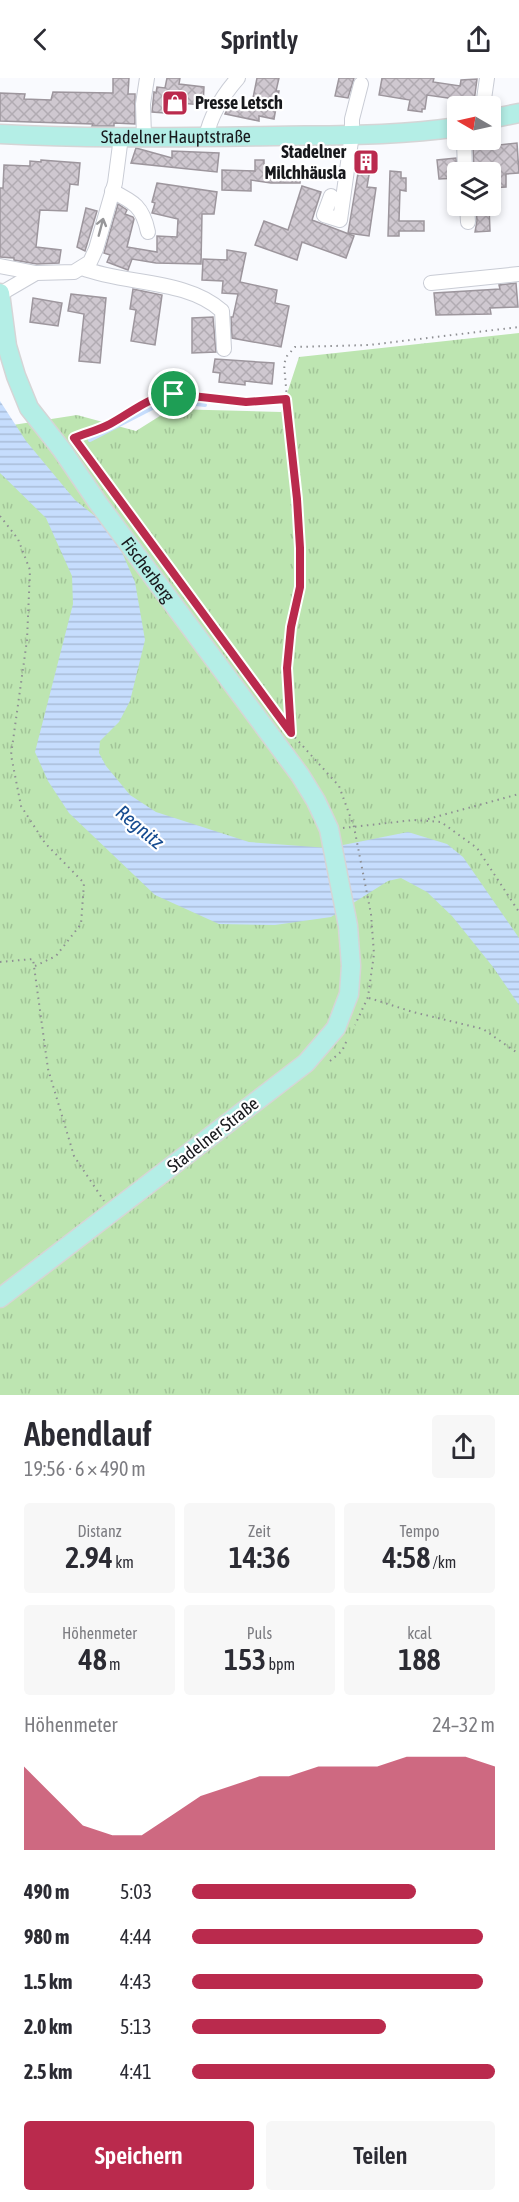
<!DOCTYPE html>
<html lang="de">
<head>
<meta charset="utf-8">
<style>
  body { margin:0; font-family:"Asap Condensed",sans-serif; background:#f7f7f7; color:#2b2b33; height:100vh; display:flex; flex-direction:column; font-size:22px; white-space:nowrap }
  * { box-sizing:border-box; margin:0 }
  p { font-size:20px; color:#7c7c81 }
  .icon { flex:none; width:33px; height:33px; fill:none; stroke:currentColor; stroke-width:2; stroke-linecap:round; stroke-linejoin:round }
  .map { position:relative; height:1317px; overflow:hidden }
  .side { display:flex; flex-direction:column; background:#fff; flex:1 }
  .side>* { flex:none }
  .needle { width:39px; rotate:279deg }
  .fabs { position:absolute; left:447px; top:18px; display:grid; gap:12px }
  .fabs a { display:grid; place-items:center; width:54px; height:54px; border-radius:6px; background:#fff; box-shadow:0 3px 9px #0003; font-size:30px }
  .pin { position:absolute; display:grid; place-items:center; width:51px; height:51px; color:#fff; margin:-26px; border:3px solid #fff; border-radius:50%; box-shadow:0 2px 6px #0007 }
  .round { display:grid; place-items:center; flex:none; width:63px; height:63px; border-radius:6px; background:#f7f7f7 }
  .summary { display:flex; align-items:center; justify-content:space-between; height:102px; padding:0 24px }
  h1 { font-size:33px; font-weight:600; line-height:45px }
  .stats { display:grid; grid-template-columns:repeat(3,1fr); gap:9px; height:102px; padding:6px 24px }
  .stats div { display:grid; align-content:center; border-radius:6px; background:#f7f7f7; text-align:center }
  .stats b { font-size:30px; font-weight:600 }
  .stats small { font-size:16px; font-weight:400 }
  .stats p { font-size:16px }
  .chart { height:168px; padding:12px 24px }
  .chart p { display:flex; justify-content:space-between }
  .chart svg { width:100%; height:108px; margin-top:6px; fill:#ba2a4d; opacity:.7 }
  .action { display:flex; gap:12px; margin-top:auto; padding:12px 24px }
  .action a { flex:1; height:69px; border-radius:6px; background:#ba2a4d; color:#fff; font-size:24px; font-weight:600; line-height:69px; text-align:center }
  .action a+a { background:#f7f7f7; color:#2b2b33 }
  ul { padding:0 24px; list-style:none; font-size:20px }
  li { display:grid; grid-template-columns:96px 72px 1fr; align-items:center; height:45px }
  li i { height:15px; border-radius:8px; background:#ba2a4d }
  header { display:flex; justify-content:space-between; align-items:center; height:78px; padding:0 24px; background:#fff; font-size:27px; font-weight:600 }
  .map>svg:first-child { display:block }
</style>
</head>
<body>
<header><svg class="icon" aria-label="back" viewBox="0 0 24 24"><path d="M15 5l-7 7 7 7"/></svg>Sprintly<svg class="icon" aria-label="share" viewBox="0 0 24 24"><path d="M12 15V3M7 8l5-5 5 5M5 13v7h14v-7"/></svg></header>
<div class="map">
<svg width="519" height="1317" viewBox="0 0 519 1317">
  <defs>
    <pattern id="grass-tufts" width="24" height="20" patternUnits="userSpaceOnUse" patternTransform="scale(1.5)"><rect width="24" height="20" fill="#bde5b1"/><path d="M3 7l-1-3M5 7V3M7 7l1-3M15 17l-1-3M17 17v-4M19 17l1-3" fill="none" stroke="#a2c498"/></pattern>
    <pattern id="water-rules" width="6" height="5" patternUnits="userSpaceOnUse" patternTransform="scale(1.5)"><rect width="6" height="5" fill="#c6ddfd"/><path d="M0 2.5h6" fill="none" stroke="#a9bdd8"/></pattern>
    <pattern id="building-cross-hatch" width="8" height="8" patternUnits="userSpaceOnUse" patternTransform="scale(1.5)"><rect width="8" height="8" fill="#cfc8d0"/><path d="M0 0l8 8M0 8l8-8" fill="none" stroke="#b1abb2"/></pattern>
  </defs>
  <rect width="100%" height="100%" fill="#f9fafe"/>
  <polygon fill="url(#grass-tufts)" points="519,255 519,1317 0,1317 0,349 77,337 136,353 171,331 281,334 299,279"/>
  <polygon fill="url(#water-rules)" points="0,323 26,363 75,422 101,443 117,463 135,504 145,562 130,623 119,644 100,663 99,675 106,688 130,717 156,734 249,764 328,770 408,754 447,766 463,779 519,860 519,927 493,889 452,838 427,814 401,800 388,803 331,839 275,847 219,846 155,817 69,735 48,703 35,674 73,526 72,498 46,440 0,395"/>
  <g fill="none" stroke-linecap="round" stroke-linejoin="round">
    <polyline stroke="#c6ddfd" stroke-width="4" points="90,362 166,323 205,327"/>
  </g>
  <g fill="url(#building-cross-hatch)" stroke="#9d969d" stroke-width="1.5">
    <polygon points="113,0 129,0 128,16 135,16 135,46 114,45 114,48 92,48 93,46 0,43 0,15 25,16 24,21 51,22 53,14 113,15"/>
    <polygon points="167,0 180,0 179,6 204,9 203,27 179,25 178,36 152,34 154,14 156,15 157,9 165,10"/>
    <polygon points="257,0 279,0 276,13 279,13 274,41 259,38 259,43 225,36 232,21 252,25"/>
    <polygon points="339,0 354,0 348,20 335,18"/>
    <polygon points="382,0 434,0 433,4 460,8 461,2 477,1 474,24 465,25 462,22 427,17 425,31 422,31 422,34 408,32 410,22 379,17"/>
    <polygon points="517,65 519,95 506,96 506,109 490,110 490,94 482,94 481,89 474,90 473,70"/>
    <polygon points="136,70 172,80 172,73 219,75 217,94 131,85"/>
    <polygon points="456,80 458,100 439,101 437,82"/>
    <polygon points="41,82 80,85 78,107 70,106 67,133 40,132 36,169 61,172 59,185 37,186 14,182 14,180 0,179 0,110 3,110 4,87 30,88 30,83 41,84"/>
    <polygon points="255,82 264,82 264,92 300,91 300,105 271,105 251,102 251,113 222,112 222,92 255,93"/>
    <polygon points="359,89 370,91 367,109 376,110 369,158 348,155"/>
    <polygon points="390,93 401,94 401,100 406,100 406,113 400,112 399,143 424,143 424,153 399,153 399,158 388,158"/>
    <polygon points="157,105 217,114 214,136 202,136 201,186 156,185 132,181 128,192 107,184 110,177 104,175 118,126 127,132 125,136 133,139 134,141 127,169 157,174 157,158 177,159 178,141 152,135 155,125 152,124"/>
    <polygon points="302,108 321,114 312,142 354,158 346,180 302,164 297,182 255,167 264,143 288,152"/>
    <polygon points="476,128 489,128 490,153 475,154 477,143"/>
    <polygon points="86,130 97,133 85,173 77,169"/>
    <polygon points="227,172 246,175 240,204 277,212 275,225 289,228 281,269 232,260 231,239 233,239 238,216 222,215 223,203 202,202 203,181 227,182"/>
    <polygon points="516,205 518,229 490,230 491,236 436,237 434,215 500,211 499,207"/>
    <polygon points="133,211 162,217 155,267 131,263 136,232 130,231"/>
    <polygon points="71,216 106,220 100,285 79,283 84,236 68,233"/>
    <polygon points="33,220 62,225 58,248 30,244"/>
    <polygon points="213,239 216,274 192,275 192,240"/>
    <polygon points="215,281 274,285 272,306 245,303 245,307 219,304 220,295 213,294"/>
  </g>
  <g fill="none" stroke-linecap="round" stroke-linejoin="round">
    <defs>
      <g id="minor">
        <polyline points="483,28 487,0"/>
        <polyline points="144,59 143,26 147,0"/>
        <path d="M 206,59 C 211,36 222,18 238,0"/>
        <polyline points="464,62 465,94"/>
        <path d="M 112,113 C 134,124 143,129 148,154"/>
        <polyline points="331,118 324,137 340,142 352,56 352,41 361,6"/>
        <polyline points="467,128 468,144"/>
        <polyline points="0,188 36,195"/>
        <path d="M 82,190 C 126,207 187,201 222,233 L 224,271"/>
        <polyline points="431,205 519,196"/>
        <polyline points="0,216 36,195 74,194 90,184 96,171 115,105 121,59"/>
      </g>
      <g id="major">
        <polyline points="490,41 519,35"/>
        <path id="s1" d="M 0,56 C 91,61 183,59 275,58 C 336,57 397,58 458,49"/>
        <path id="s2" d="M 0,215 L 7,268 L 16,298 L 29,330 L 62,372 L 98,425 L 300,697 L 316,723 L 329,751 L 348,848 L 351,888 L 349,916 L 336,950 L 306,985 L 0,1220"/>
      </g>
    </defs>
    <use href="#minor" stroke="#c9ccd5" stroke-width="16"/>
    <use href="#major" stroke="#d5d5d6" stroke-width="21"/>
    <g stroke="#8e8f93" stroke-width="2" stroke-dasharray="1.5 4.5" stroke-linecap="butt">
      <polyline points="74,360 291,655 339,708 354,749 371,836 374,876 368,919 355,947"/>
      <polyline points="75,360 109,346 146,324 165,317 247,324 286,321"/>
      <polyline points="0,438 18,461 30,492 27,562 11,677 21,728 45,765 84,805 81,846 56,878 33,889"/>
      <polyline points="291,654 287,590 291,549 300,509 300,470 284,286 287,278 295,269 369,267 519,249"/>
      <polyline points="428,741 519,716"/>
      <polyline points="343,750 414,742 441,744 477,770 519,834"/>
      <polyline points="0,884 33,881 48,991 74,1078 104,1123"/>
      <polyline points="369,920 413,934 483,951 519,976"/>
      <polyline points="330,983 342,973 348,960"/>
    </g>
    <use href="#minor" stroke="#fff" stroke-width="14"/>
    <use href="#major" stroke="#b4eee6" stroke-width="18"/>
  </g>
  <defs><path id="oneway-shaft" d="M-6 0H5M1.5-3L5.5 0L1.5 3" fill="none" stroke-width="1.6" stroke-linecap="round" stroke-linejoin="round" transform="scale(1.5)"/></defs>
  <use stroke="#979799" href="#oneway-shaft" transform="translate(101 149) rotate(-75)"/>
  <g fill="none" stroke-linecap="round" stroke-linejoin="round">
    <defs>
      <path id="route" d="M 174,316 L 246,324 L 286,321 L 297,421 L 300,470 L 300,509 L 291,549 L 287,590 L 291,655 L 74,360 C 86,355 99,352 110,346 C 131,335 149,318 174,316 Z"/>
    </defs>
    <use href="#route" stroke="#fff" stroke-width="12"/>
    <use href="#route" stroke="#ba2a4d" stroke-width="8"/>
  </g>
  <defs>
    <symbol id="shop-square" viewBox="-11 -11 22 22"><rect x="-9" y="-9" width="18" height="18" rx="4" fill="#ba2a4d" stroke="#fff"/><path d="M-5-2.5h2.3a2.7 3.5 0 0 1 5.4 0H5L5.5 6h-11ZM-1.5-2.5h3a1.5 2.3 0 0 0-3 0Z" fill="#fff"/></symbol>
    <symbol id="building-square" viewBox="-11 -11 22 22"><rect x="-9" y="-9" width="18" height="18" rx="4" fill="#ba2a4d" stroke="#fff"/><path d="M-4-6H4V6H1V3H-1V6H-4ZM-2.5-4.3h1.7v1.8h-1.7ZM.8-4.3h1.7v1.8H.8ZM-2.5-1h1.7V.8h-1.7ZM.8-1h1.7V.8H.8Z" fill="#fff"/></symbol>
  </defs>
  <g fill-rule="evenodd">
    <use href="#shop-square" x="160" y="10" width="30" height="30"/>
    <use href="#building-square" x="351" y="69" width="30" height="30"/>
  </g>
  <g text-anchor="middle" stroke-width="4.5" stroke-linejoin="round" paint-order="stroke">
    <g font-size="18" font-weight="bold" fill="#17181c" stroke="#fff" text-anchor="start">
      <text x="195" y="31">Presse Letsch</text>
      <text x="346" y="80" text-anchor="end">Stadelner<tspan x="346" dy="21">Milchhäusla</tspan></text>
    </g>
    <g font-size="18" fill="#17181c" stroke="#fff">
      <text dy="6" stroke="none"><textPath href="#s1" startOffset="176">Stadelner Hauptstraße</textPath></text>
      <text dy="6" stroke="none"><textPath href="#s2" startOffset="320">Fischerberg</textPath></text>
      <text transform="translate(213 1057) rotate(-38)" y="6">Stadelner Straße</text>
    </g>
    <g font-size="20" font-style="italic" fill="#164c90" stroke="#fff">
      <text transform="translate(140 749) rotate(40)" y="7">Regnitz</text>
    </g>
  </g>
</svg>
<div class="fabs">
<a><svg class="needle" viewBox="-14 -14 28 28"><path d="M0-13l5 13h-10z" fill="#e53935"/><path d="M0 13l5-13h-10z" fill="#7c7c81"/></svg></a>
<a><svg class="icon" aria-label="layers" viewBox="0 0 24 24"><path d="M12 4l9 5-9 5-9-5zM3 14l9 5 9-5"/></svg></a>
</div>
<div class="pin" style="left:174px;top:316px;background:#1e9e55"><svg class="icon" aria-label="arrive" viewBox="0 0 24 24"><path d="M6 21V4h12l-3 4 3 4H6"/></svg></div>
</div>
<section class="side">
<div class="summary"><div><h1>Abendlauf</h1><p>19:56 · 6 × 490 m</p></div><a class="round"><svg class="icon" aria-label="share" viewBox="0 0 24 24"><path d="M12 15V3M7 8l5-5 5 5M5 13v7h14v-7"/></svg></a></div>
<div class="stats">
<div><p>Distanz</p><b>2.94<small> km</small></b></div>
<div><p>Zeit</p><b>14:36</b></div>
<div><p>Tempo</p><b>4:58<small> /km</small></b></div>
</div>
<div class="stats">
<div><p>Höhenmeter</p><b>48<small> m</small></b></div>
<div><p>Puls</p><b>153<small> bpm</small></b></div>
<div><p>kcal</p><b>188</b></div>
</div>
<div class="chart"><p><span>Höhenmeter</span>24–32 m</p>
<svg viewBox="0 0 160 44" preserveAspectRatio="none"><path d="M0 44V10L10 22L20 34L30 38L40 38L50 30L60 22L70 18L80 14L90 14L100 10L110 10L120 10L130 6L140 6L150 6L160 10V44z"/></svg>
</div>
<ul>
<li><b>490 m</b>5:03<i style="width:74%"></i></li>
<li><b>980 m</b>4:44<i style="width:96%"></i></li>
<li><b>1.5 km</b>4:43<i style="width:96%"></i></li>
<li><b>2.0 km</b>5:13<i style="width:64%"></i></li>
<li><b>2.5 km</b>4:41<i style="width:100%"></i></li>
</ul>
<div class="action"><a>Speichern</a><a>Teilen</a></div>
</section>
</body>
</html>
